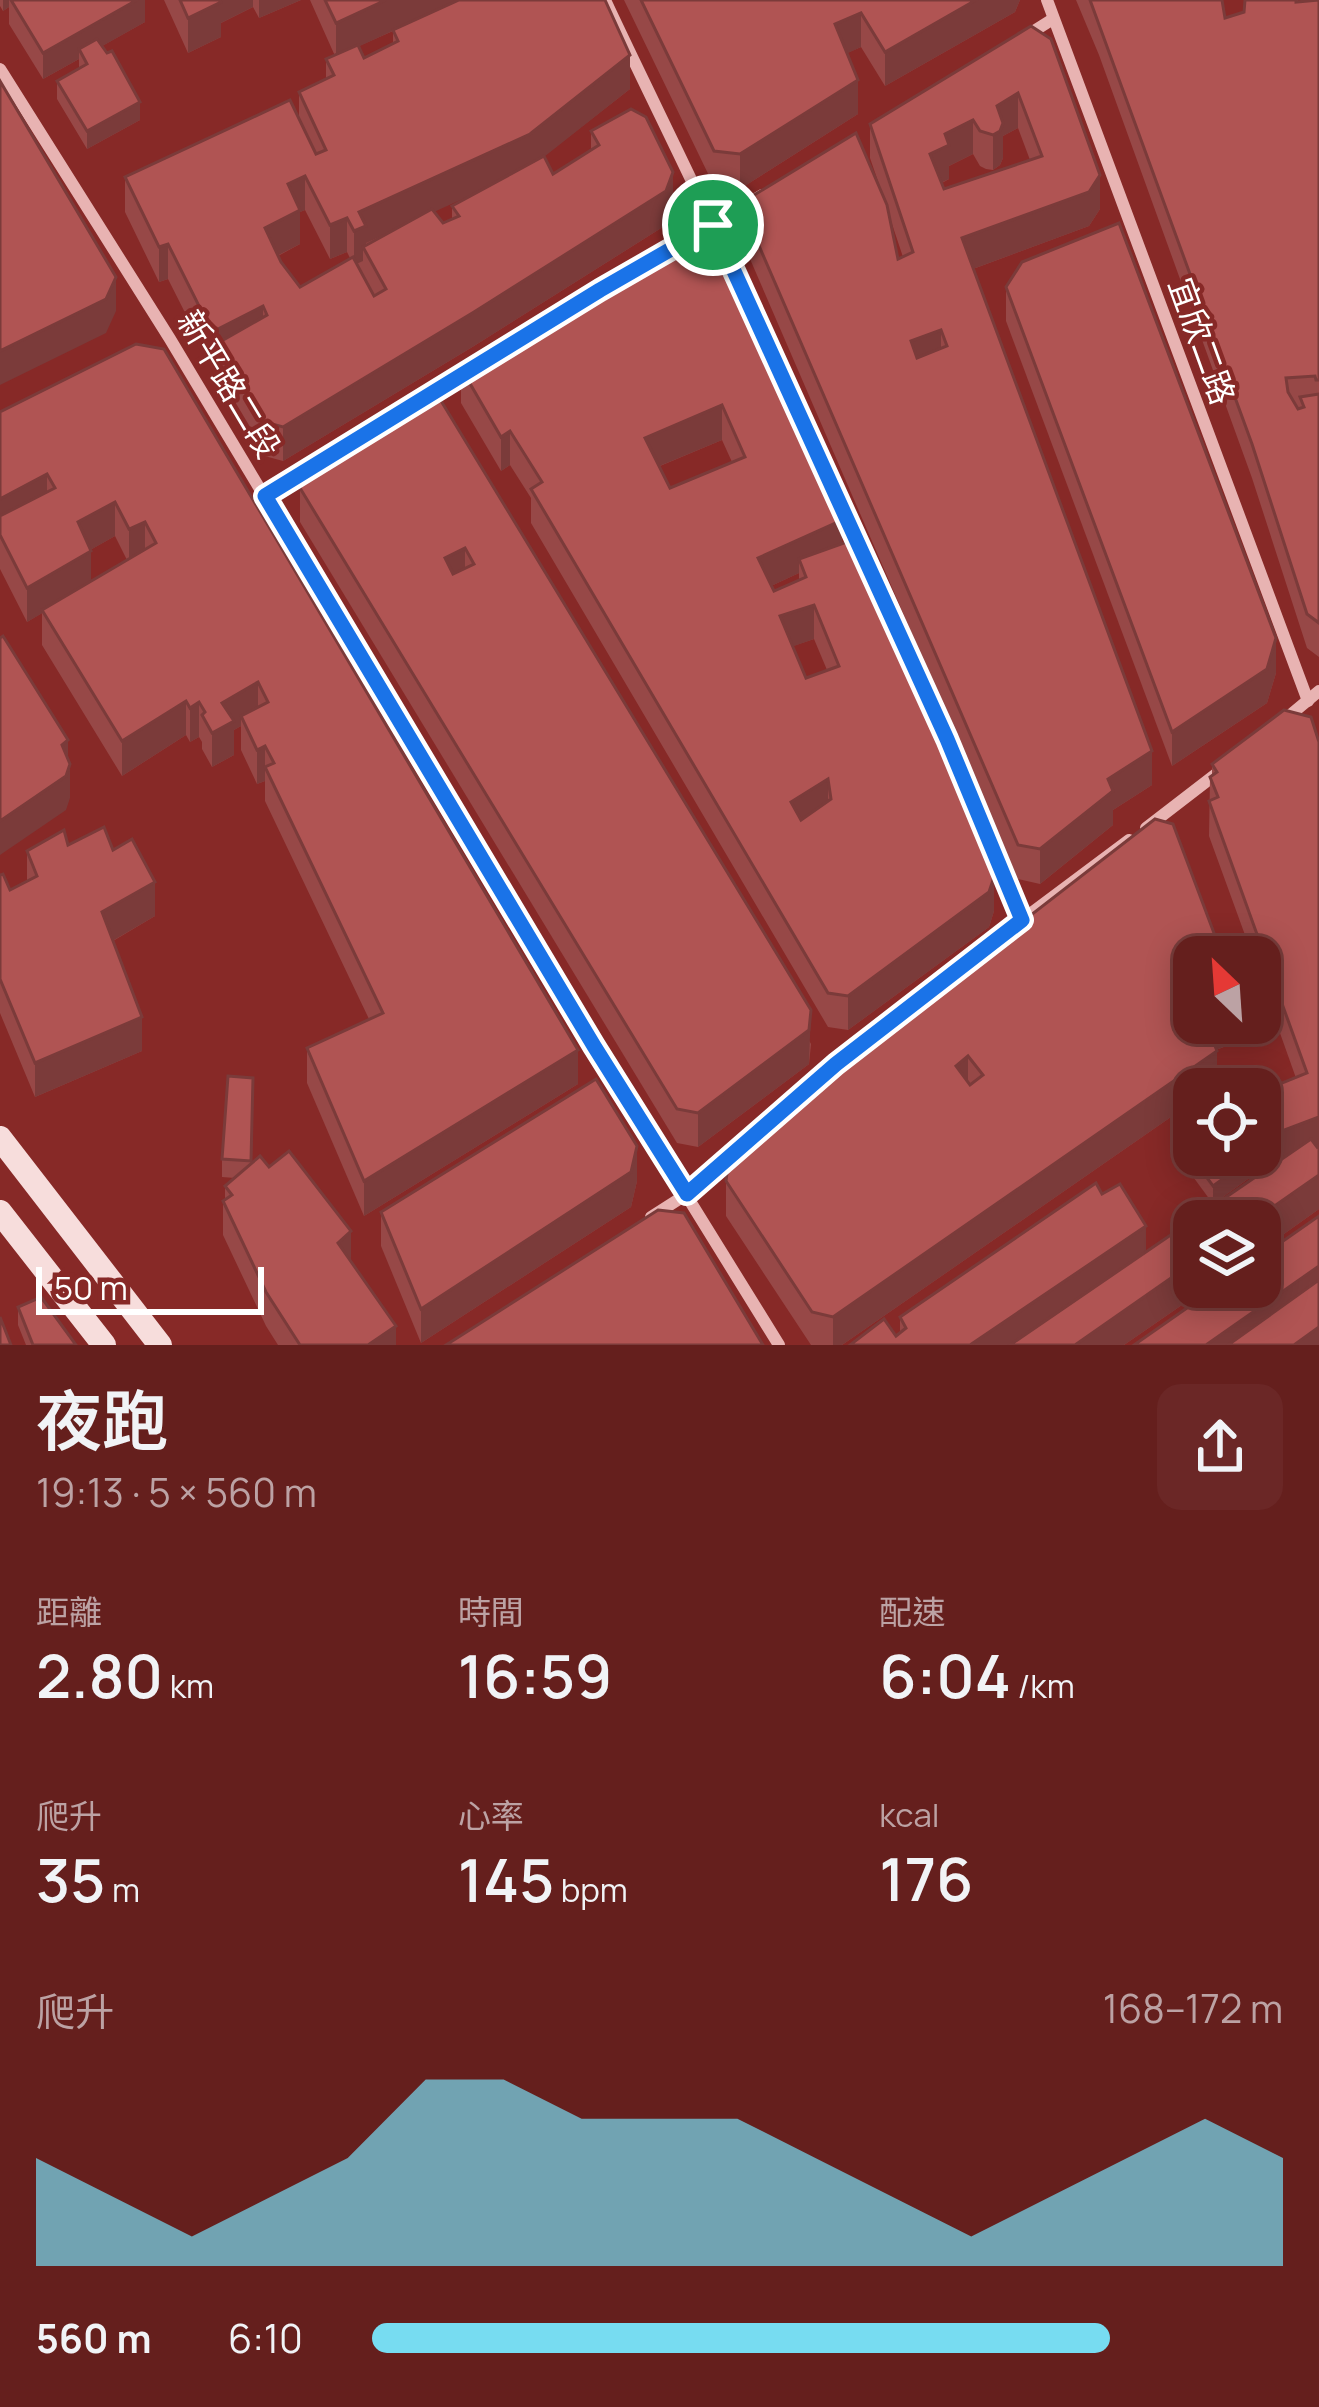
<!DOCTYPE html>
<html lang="zh-TW">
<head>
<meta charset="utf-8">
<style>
  body { margin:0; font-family:Manrope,"Noto Sans TC",sans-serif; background:#6b2726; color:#f1f3f6; height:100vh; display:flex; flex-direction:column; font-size:45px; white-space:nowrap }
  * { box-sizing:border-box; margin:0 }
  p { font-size:39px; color:#bca2a4 }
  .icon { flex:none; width:66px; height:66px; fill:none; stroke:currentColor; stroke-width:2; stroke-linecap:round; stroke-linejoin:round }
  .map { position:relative; height:1345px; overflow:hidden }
  .sheet { display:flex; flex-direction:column; background:#651f1d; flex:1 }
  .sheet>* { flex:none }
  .needle { width:78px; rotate:335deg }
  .controls { position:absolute; left:1173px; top:936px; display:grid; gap:24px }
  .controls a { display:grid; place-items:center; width:108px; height:108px; border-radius:24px; background:#651f1d; box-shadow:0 6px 30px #0003,0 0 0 3px #793d3b; font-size:60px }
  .scale { position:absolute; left:36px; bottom:30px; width:228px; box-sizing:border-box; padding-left:12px; border:6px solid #fff; border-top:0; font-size:33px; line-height:42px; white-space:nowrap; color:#fff; -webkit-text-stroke:9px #872927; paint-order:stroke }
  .pin { position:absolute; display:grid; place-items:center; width:102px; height:102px; color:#fff; margin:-51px; border:6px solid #fff; border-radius:50%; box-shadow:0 3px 12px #0007 }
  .round { display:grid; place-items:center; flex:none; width:126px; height:126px; border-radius:24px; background:#6b2726 }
  .summary { display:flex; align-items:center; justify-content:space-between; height:204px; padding:0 36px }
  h1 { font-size:66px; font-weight:600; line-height:90px }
  .stats { display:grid; grid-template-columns:repeat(3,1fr); gap:18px; height:204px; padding:12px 36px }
  .stats div { display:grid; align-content:center }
  .stats b { font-size:60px; font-weight:600 }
  .stats small { font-size:33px; font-weight:400 }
  .stats p { font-size:33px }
  .chart { height:336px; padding:24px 36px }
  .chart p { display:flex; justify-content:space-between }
  .chart svg { width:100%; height:216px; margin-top:12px; fill:#77dcf1; opacity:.7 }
  ul { padding:0 36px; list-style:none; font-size:39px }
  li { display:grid; grid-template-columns:192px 144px 1fr; align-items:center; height:90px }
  li i { height:30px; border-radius:15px; background:#77dcf1 }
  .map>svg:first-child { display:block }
</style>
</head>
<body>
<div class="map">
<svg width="1319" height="1345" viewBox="0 0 1319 1345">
  <rect width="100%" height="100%" fill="#872927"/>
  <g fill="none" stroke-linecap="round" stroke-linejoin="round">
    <g stroke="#e8b3b2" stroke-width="12">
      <path d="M 605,0 C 641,77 679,153 715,230 C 822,458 926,687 1022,920"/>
      <polyline points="1047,0 1308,701"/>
      <polyline points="1026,36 1053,19"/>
      <polyline points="0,69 170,339 594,1046 779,1345"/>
      <polyline points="708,228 762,195"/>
      <polyline points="424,398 474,368"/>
      <polyline points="265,496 315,465"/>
      <polyline points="1283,721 1319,691"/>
      <polyline points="1146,828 1220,771"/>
      <polyline points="804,1092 1022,920 1129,840"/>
      <polyline points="651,1217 687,1194 739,1149"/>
    </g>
    <g stroke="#f7dddc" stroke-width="24">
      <polyline points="0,1138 160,1345"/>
      <polyline points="0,1212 104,1345"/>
    </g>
  </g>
  <g fill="#974847" fill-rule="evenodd">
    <polygon points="0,0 145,0 145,22 102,46 140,120 87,149 57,99 57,81 79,68 79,59 43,79 9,24 9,7 3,11 0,6"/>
    <polygon points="164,0 301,0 259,18 253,7 221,23 221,37 188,53"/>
    <path d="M 310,0 L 605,0 L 630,89 L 544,156 L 553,174 L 591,150 L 591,131 L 673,206 L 666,225 L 474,346 L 283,461 L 261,455 L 218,377 L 218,363 L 212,366 L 168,279 L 159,282 L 125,212 L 125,177 L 299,117 L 299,92 L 326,79 L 326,59 L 335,56 ZM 393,31 L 393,43 L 364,58 L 359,46 ZM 482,190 L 452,206 L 452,219 L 443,223 L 434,211 ZM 305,210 L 330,259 L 347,252 L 350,258 L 300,287 L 278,256 L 300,244 L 300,212 Z"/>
    <polygon points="624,0 1020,0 1015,12 885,86 861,47 847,53 858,114 740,189 714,186"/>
    <polygon points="1076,0 1222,0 1225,18 1244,12 1245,0 1298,0 1298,2 1319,0 1319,657 1307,648 1252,478 1099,55"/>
    <path d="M 1031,26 L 1100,209 L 1089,226 L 973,269 L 1152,785 L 1113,810 L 1113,825 L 1040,884 L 1018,879 L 747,252 L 747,218 L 882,193 L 870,158 L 870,124 ZM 1018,128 L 1030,160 L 944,189 L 942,183 L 949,179 L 949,166 L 973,154 L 980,166 L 986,169 L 993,170 L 1000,165 L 1003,158 L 1003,136 ZM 889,215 L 903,257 L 898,259 Z"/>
    <path d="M 694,229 L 842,543 L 994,911 L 989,927 L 848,1030 L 828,1027 L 531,523 L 531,498 L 510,465 L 501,471 L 461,403 L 461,368 ZM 722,440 L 732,462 L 670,488 L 660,466 ZM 799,573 L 799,580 L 774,591 L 771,586 ZM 814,639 L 827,670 L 806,678 L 793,646 Z"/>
    <polygon points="1006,287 1276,673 1267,703 1172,766 1006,321"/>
    <path d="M 136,344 L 578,1084 L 364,1216 L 307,1083 L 307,1048 L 369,1019 L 265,801 L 265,781 L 257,784 L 241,750 L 241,726 L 234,730 L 234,755 L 212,767 L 202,749 L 202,742 L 199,737 L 190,742 L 186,735 L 122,776 L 42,645 L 42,613 L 27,622 L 0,569 L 0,412 ZM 115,536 L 127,560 L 91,582 L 90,550 Z"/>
    <polygon points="432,386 811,1044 809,1064 698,1147 677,1143 300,522 300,488"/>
    <polygon points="1284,710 1319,1209 1260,1251 1260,1221 1194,1287 1208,1287 1124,1345 850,1345 896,1336 900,1332 900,1317 1102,1194 1146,1252 1273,1166 1260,1135 1260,1092 1296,1078 1260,977 1260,957 1253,957 1209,836 1210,777 1212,775 1212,764"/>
    <polygon points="1155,819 1242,1023 1242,1040 1216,1050 1217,1085 1194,1089 1194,1101 842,1345 811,1345 726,1216 726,1181"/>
    <polygon points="68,845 155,916 113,941 142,1051 35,1097 0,1013 0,875 10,890 27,881 27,851"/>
    <polygon points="253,1078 252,1163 351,1261 396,1345 278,1345 266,1326 223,1235 223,1201 225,1199 225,1186 235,1178 222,1177 222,1159"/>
    <polygon points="1183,1145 1248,1179 1213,1204 1183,1163"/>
    <polygon points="637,1181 631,1207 421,1343 381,1246 381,1212"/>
    <polygon points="18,1307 76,1345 26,1345 18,1325"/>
  </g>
  <g fill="#7b3b3a">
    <polygon points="3,0 9,0 9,7 3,11"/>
    <polygon points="137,0 145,0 145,22 83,57 79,49 79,59 43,79 43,53"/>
    <polygon points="216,0 253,0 253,7 221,23 221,37 188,53 188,18"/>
    <polygon points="259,0 301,0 259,18"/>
    <polygon points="386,0 460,0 336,57 336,23"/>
    <polygon points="976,0 1020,0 1015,12 885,86 885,52"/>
    <polygon points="861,13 861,47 835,59 835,24"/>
    <polygon points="630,55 630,89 530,168 366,243 366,252 363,247 363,261 354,265 354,231 359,212"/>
    <polygon points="858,80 858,114 740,189 740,154"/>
    <polygon points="1018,93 1018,128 1003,136 1003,158 1000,165 993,170 993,135 997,106"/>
    <polygon points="140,102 140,120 87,149 87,131"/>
    <polygon points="973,120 973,154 949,166 949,179 930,188 930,154 945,134"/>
    <polygon points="673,172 673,206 666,225 474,346 283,461 283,427"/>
    <polygon points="1100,175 1100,209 1089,226 962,273 962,238"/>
    <polygon points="305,176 305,210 300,212 300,244 265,262 265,228 288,184"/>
    <polygon points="347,218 347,252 330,259 330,225"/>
    <polygon points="168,244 168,279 159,282 159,247"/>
    <polygon points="116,277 116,311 106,333 0,385 0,351"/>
    <polygon points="263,306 263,340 218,343 218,363 212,366 212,332"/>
    <polygon points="941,330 941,365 911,376 911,341"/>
    <polygon points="722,405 722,440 645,472 645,438"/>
    <polygon points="510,431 510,465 501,471 501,437"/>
    <polygon points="47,474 47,509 0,533 0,499"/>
    <polygon points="115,502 115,536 78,557 78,522"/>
    <polygon points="842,520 842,554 799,559 799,573 758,592 758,558"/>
    <polygon points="145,522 145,556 129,564 129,529"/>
    <polygon points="465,548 465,582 445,592 445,558"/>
    <polygon points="91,551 91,585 27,622 27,588"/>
    <polygon points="814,605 814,639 780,651 780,616"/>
    <polygon points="1276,638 1276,673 1267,703 1172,766 1172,732"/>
    <polygon points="258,682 258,717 241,716 241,726 234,730 234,755 212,767 212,733 222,703"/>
    <polygon points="186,701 186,735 122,776 122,741"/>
    <polygon points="199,702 199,737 190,742 190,708"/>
    <polygon points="68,740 68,771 70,764 70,798 66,810 0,855 0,821 62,745"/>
    <polygon points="265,746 265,781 257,784 257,750"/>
    <polygon points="1152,751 1152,785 1113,810 1113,825 1040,884 1040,849 1108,779"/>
    <polygon points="828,779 828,814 791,836 791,802"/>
    <polygon points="994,877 994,911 989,927 848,1030 848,996"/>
    <polygon points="155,882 155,916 102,947 102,912"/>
    <polygon points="811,1010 809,1064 698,1147 698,1113"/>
    <polygon points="142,1017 142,1051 35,1097 35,1063"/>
    <polygon points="1205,1023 1242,1023 1242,1040 1205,1054"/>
    <polygon points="578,1050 578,1084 364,1216 364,1181"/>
    <polygon points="1217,1051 1217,1085 1211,1089 1194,1089 1194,1101 842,1345 833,1345 833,1317"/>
    <polygon points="968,1056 968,1090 956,1066"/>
    <polygon points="1319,1117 1319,1151 1274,1168 1274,1134"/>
    <polygon points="637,1146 637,1181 631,1207 421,1343 421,1309"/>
    <polygon points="1248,1161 1248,1179 1213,1204 1213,1186"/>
    <polygon points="1319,1175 1319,1209 1260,1251 1260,1221 1253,1221"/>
    <polygon points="1146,1226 1146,1260 1020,1345 970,1345"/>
    <polygon points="351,1231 351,1265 338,1243"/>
    <polygon points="1194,1262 1194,1287 1208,1287 1124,1345 1075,1345"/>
    <polygon points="1319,1266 1319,1300 1255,1345 1206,1345"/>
    <polygon points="396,1326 396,1345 368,1345"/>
    <polygon points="1319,1327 1319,1345 1294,1345"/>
  </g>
  <g fill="#b05453" stroke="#7b3b3a" stroke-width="3" fill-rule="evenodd">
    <polygon points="11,0 137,0 43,53"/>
    <polygon points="180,0 220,0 221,2 188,18"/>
    <polygon points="325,0 386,0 336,23"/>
    <polygon points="459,0 605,0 630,55 530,134 359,212 366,226 354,231 347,218 330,225 305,176 288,184 300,210 265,228 281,262 300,287 353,257 374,296 386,289 363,247 432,209 443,223 459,216 452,206 544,156 553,174 599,145 591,131 631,109 646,117 673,172 666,191 474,312 283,427 261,421 218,343 267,315 263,306 212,332 168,244 159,247 125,177 290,100 316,154 326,150 299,92 334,75 326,59 358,45 364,58 398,41 393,30"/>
    <polygon points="641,0 976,0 885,52 861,13 835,24 858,80 740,154 714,151"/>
    <polygon points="1090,0 1222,0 1225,18 1244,12 1245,0 1296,0 1296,2 1319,0 1319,380 1316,380 1315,376 1286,378 1288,392 1298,409 1304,407 1300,397 1319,394 1319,623 1307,614 1252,444"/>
    <path d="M 1031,26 L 1051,39 L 1100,175 L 1089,192 L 962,238 L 1152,751 L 1108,779 L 1113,791 L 1040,849 L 1018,845 L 747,218 L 754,195 L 856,133 L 887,205 L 898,259 L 913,252 L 870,124 ZM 1018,93 L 1042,156 L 944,189 L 930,154 L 949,145 L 945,134 L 973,120 L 980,131 L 993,135 L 1000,131 L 1003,123 L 997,106 ZM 941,330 L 947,346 L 917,358 L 911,341 Z"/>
    <polygon points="97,39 107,53 112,51 140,102 87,131 57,81 87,64 79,49"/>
    <polygon points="0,81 116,277 106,299 0,351"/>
    <polygon points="1119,223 1276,638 1267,669 1172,732 1006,287 1022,262"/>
    <path d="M 694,229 L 713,234 L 842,520 L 758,558 L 774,591 L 806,577 L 799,559 L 855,539 L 994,877 L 989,892 L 848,996 L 828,993 L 531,489 L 542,482 L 510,431 L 501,437 L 461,368 ZM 722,405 L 745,457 L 670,488 L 645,438 ZM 814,605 L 839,666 L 806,678 L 780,616 ZM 828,779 L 831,799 L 801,820 L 791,802 Z"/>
    <polygon points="136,344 164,349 578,1050 364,1181 307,1048 383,1013 265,767 274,763 265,746 257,750 241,716 268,702 258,682 222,703 234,721 212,733 202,715 205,712 199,702 190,708 186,701 122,741 42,610 156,543 145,522 129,529 115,502 78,522 91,551 27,588 0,535 0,516 55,488 47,474 0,499 0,412"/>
    <path d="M 432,386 L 811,1010 L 809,1030 L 698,1113 L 677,1109 L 300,488 L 303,463 ZM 465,548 L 474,564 L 453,574 L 445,558 Z"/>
    <polygon points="3,636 68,740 62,745 70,764 66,776 0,821 0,638"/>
    <polygon points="1284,710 1311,717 1319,742 1319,1117 1274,1134 1260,1101 1260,1092 1307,1073 1209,801 1218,797 1210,777 1217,772 1212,764"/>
    <path d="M 1155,819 L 1173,824 L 1223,957 L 1194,957 L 1194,1023 L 1206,1023 L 1217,1051 L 833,1317 L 812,1312 L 726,1181 L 730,1148 ZM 968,1056 L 983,1075 L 970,1085 L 956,1066 Z"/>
    <polygon points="104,827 113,850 132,839 155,882 102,912 142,1017 35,1063 0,979 0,875 3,874 10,890 37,876 27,851 64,830 68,845"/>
    <polygon points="228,1076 253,1078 251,1161 222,1159"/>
    <polygon points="596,1079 637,1146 631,1172 421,1309 381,1212"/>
    <polygon points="1194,1137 1194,1155 1246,1155 1248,1161 1213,1186 1183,1145"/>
    <polygon points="1311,1139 1317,1147 1319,1145 1319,1175 1253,1221 1194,1221 1194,1262 1075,1345 1010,1345"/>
    <polygon points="289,1151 351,1231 338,1243 396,1326 368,1345 300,1345 266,1292 223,1201 232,1195 225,1186 260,1156 269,1167"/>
    <polygon points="1096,1183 1102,1194 1120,1184 1146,1226 970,1345 850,1345 884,1319 896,1336 906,1328 900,1317"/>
    <polygon points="658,1210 684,1213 763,1345 446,1345"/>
    <polygon points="1319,1216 1319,1266 1206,1345 1134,1345 1217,1287 1260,1287 1260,1257"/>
    <polygon points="1319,1280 1319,1327 1294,1345 1228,1345"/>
    <polygon points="41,1297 76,1345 33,1345 18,1307"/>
    <polygon points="0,1317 11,1345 0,1345"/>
  </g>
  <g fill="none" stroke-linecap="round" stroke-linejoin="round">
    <defs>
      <polygon id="route" points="713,225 947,739 1022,920 836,1064 687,1194 594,1046 265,496 600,290"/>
    </defs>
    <use href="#route" stroke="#fff" stroke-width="24"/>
    <use href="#route" stroke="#1a73e8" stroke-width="15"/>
  </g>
  <g text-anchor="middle" stroke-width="9" stroke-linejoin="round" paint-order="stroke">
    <g font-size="33" fill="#fff" stroke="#872927">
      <text transform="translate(1202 341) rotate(70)" y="12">宜欣二路</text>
      <text transform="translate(229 384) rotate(59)" y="12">新平路二段</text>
    </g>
  </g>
</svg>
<div class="controls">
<a><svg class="needle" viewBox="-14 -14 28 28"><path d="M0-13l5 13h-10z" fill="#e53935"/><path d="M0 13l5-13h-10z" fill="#bca2a4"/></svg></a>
<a><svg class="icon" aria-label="locate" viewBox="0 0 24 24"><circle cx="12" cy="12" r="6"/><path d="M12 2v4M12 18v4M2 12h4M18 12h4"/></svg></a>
<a><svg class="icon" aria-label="layers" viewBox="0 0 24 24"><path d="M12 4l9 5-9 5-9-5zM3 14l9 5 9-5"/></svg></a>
</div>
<div class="scale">50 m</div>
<div class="pin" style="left:713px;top:225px;background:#1e9e55"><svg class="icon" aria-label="arrive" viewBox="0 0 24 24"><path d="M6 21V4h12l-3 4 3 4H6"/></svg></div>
</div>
<section class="sheet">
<div class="summary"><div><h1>夜跑</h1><p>19:13 · 5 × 560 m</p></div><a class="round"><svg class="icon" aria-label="share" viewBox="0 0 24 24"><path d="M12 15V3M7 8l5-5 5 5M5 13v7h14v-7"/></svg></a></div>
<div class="stats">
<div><p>距離</p><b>2.80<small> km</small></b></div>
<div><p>時間</p><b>16:59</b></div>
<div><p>配速</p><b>6:04<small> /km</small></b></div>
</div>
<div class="stats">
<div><p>爬升</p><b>35<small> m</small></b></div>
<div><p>心率</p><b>145<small> bpm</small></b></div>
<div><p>kcal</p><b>176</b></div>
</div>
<div class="chart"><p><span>爬升</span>168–172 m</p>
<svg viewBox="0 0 160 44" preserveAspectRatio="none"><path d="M0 44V22L10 30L20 38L30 30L40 22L50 6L60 6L70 14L80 14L90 14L100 22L110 30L120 38L130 30L140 22L150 14L160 22V44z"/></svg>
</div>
<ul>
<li><b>560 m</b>6:10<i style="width:81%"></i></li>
</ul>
</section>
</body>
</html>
